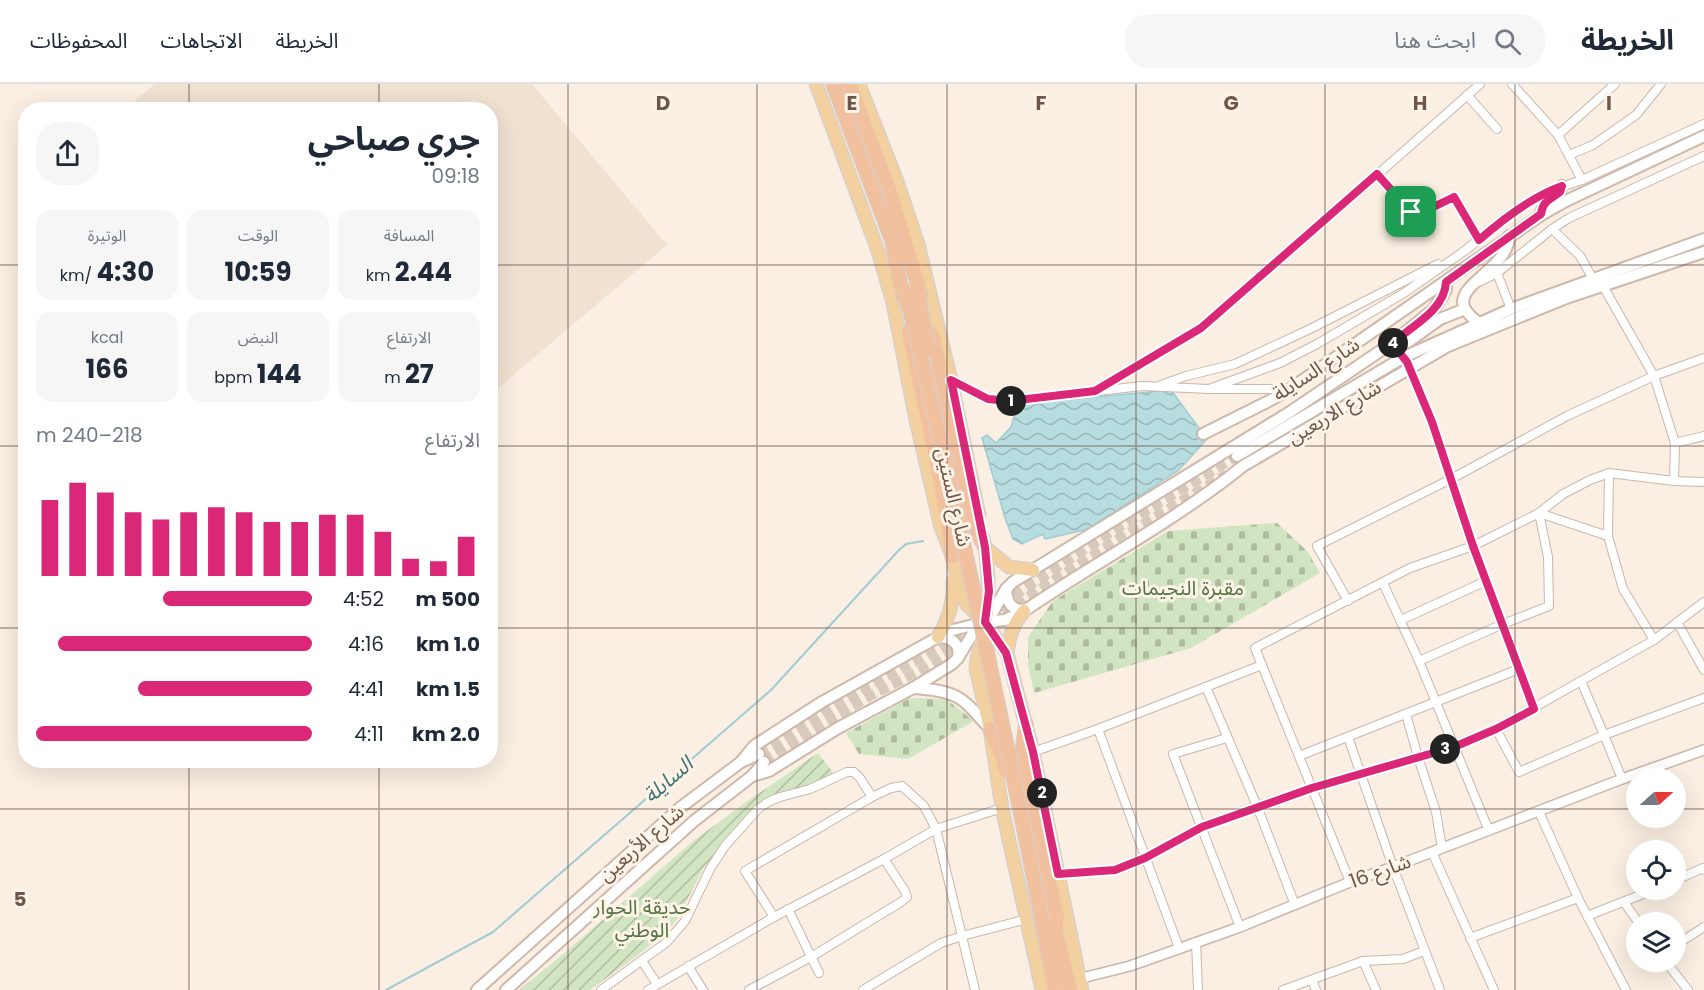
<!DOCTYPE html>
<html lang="ar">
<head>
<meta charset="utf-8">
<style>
  body { margin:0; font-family:Poppins,"Noto Sans Arabic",sans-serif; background:#f6f6f7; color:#1f2937; direction:rtl; height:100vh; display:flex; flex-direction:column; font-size:22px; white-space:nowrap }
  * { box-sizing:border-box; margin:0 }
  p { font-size:20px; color:#747a83 }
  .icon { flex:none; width:33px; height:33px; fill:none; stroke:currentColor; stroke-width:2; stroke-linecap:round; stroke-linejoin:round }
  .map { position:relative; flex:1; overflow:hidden; direction:ltr }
  .details { position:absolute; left:18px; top:18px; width:480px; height:666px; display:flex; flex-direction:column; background:#fff; border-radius:24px; box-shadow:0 6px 24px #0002; direction:rtl }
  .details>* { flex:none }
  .needle { width:39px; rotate:69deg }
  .controls { position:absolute; left:1626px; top:684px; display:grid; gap:12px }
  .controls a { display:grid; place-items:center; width:60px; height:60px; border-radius:50%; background:#fff; box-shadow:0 6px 24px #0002; font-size:30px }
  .pin { position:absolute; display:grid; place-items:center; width:51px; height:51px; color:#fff; margin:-26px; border-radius:12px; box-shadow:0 3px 9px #0006 }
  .km { position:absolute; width:30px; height:30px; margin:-15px; border-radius:50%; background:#222; color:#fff; font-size:16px; line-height:30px; text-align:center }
  .round { display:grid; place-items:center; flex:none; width:63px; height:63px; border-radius:24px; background:#f6f6f7 }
  .summary { display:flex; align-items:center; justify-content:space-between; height:102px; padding:0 18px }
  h1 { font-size:33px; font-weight:700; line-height:45px }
  .figures { display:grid; grid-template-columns:repeat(3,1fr); gap:9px; height:102px; padding:6px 18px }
  .figures div { display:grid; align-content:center; border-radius:15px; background:#f6f6f7; text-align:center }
  .figures b { font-size:26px; font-weight:700 }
  .figures small { font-size:16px; font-weight:400 }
  .figures p { font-size:16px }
  .chart { height:168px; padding:12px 18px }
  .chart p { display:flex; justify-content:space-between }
  .chart svg { width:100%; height:108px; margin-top:6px; stroke:#db2777; stroke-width:6 }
  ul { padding:0 18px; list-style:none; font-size:20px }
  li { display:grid; grid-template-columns:96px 72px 1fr; align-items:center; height:45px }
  li i { height:15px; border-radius:8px; background:#db2777 }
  header { display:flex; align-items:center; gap:36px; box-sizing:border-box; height:84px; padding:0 30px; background:#fff; border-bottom:2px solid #e0e1e3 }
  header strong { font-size:28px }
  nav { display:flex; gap:33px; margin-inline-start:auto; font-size:21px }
  .search { width:420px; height:54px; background:#f6f6f7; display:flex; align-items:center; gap:15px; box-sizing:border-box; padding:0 21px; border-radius:24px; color:#747a83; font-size:22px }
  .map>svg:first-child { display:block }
</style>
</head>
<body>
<header>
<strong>الخريطة</strong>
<div class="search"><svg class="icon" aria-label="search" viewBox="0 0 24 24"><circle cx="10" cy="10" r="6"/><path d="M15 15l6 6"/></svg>ابحث هنا</div>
<nav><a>الخريطة</a><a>الاتجاهات</a><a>المحفوظات</a></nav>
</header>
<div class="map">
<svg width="1704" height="906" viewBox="0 0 1704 906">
  <defs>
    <pattern id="cemetery-stones" width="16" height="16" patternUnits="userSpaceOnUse" patternTransform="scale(1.5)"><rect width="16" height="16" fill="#d2e5c2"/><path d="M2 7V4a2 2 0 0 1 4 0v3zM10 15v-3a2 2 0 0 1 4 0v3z" fill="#afbca0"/></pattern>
    <pattern id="garden-furrows" width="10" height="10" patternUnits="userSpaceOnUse" patternTransform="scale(1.5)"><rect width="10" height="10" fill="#d2e5c2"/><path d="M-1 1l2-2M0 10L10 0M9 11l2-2" fill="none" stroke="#afbca0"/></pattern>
    <pattern id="water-waves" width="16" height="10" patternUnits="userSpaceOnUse" patternTransform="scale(1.5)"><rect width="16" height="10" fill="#b8dde1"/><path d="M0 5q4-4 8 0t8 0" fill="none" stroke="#9ab6b8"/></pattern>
  </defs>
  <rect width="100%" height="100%" fill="#faefe2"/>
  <polygon fill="#f1e1d1" points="155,0 532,0 667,161 491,310 490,26 125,25"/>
  <g fill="url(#cemetery-stones)">
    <polygon points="1277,439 1307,467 1320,489 1191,564 1034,609 1028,580 1028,553 1053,517 1168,447"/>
    <polygon points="910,614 946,615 974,637 908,675 859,670 846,649"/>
  </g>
  <polygon fill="url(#garden-furrows)" points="818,669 835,691 755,725 734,746 703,785 679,832 669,845 642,868 590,906 519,906 562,871 692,758 749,716"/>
  <polygon fill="url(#water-waves)" stroke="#a0ccd2" stroke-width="1.5" points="1171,306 1207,355 1179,386 1088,445 1045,455 1043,450 1022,460 1013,455 1005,434 982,354 987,351 996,359 1011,343 1018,320"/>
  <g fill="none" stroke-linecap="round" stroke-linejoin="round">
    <polyline stroke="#a0ccd2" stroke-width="2" points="386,906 493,848 771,606 899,466 906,460 923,457"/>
    <g stroke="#d7c9bc" stroke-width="10" stroke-dasharray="10 5" stroke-linecap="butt">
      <polyline points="1001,520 1116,445 1237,372"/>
      <polyline points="992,539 1026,514 1120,454 1227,390"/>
      <polyline points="759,670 861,606 938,565 972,541"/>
      <path d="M 764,678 C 797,657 829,636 863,616 C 897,597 933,582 964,559"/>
    </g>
    <defs>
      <g id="minor">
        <polyline points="1512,0 1558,51 1582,96"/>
        <polyline points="1467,11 1497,45"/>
        <polyline points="1558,51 1615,0"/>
        <polyline points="1569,71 1593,61 1636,31 1661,0"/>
        <polyline points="1377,90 1411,127 1419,130 1454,113 1479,156"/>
        <polyline points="1552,145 1580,172 1593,195"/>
        <polyline points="1497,189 1511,225"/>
        <polyline points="1479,198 1497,189 1552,145 1569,134 1704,72"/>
        <polyline points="1603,202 1654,292 1675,359 1674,397"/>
        <polyline points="1410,284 1432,338 1473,462 1534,625"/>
        <polyline points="951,296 989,315 1009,317 1142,302 1209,305 1288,305"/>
        <polyline points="1161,301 1186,292 1235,280 1310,245 1438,180"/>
        <polyline points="1209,305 1280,279 1317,260 1404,209 1463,168 1517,126 1550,107 1582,96 1704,40"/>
        <polyline points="1095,307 1201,244 1359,107 1480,0"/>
        <polyline points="1675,359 1704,352"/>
        <polyline points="1609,389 1608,452 1623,505 1654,556"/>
        <polyline points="1383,499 1419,577 1489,747"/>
        <polyline points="1348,517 1317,462 1451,395 1567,332 1654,292 1704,274"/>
        <polyline points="1401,536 1486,497"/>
        <polyline points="1677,538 1704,586"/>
        <polyline points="1419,577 1503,540 1549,522 1548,473 1539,429 1608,452"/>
        <polyline points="1206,603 1257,722 1295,821"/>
        <polyline points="1406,630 1418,673 1436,728 1442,764"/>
        <polyline points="1098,645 1179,864"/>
        <polyline points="1496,645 1519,688 1604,651 1581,597 1654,556 1704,518"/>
        <polyline points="1348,653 1393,783 1440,906"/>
        <polyline points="1227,654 1173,670 1240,843"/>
        <polyline points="1033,668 1098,645 1262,581"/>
        <polyline points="1299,672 1519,585"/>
        <polyline points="1622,695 1604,651 1704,614"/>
        <polyline points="1539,728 1578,814 1626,906"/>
        <polyline points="1432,768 1494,906"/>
        <polyline points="1058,790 1115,786 1145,774 1202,743 1257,722 1312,704 1454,663 1496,645 1581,597"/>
        <polyline points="1676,796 1703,784 1704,786"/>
        <polyline points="1350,798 1255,564 1410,484 1473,462 1539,429 1563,410 1590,396 1609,389 1674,397 1704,398"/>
        <polyline points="1624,818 1638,838"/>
        <polyline points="788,825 819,889"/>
        <polyline points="1587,832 1653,806"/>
        <polyline points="774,833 745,787 872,713 891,704 902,702 924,722 936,745 975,906"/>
        <polyline points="1470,854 1578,814"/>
        <polyline points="1196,858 1198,906"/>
        <polyline points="1676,861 1704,843"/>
        <polyline points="642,877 657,900"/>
        <polyline points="1363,877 1376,906"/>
        <polyline points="1666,878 1688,906"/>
        <polyline points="688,882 703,906"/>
        <polyline points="1312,896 1316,906"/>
        <polyline points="601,906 667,858 685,837 710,785 725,762 758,725 768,718 780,713 810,705 847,688 854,688 860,694 872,713"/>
        <polyline points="648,906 774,833 884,775 936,745 1002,724"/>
        <polyline points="749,906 811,873 901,818 907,813 905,807 884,775"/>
        <polyline points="863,906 941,859 962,852 1027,835"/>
        <polyline points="1283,906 1363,877 1403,875 1424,867"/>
      </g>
      <polyline id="tertiary" points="1074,896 1130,882 1240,843 1350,798 1393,783 1622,695 1704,666"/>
      <g id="secondary">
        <path d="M 1541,131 C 1544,112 1558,116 1562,102"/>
        <path d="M 1478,239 C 1474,235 1468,230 1465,225 C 1452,201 1509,185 1509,152"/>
        <polyline points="1392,259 1408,258 1440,235 1465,225"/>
        <polyline points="1203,350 1269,317 1290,305 1541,131 1568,116 1704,52"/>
        <polyline points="1237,372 1404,273 1511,225 1704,155"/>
        <path d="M 1006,505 C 1007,518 1010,525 1024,527"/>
        <path d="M 938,553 C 952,553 961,560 958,574"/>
        <path d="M 913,604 C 958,607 961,612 990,645"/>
        <path d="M 741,678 L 754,662 L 822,618 L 949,547 L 985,538 L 1005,536 L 1024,527 C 1096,478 1175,437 1243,382 L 1448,262 L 1566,214 L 1704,168"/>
        <polyline points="752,692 769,687 838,644 913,604 952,580 958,574 973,549 993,528 1006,505 1013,498 1290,328 1392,259 1433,226 1442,213 1446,205 1446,198"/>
        <polyline points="477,906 681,723 741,678 759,670"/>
        <polyline points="506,906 694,737 752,692 764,678"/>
      </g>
      <g id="primary">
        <polyline points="816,0 878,167 893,219 916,336 940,440 952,472 960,505 967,521 985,538 1007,569 1033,668 1082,906"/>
        <polyline points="859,0 898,100 918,160 951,296 979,431"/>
        <path d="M 983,454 C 990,488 990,520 983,553 C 980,564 976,574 976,585 L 990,645 L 1002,724 L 1042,906"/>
        <polyline points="985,463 1009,483 1033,486"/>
        <path d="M 938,553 C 949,535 954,518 953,497"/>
        <path d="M 1007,569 C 1010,551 1012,542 1024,527"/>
      </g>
      <g id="trunk">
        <polyline points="833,0 892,157 903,214"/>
        <polyline points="849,0 890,108 921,211"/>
        <path d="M 909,248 C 924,322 944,396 952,472"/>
        <polyline points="932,250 973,435 978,450 985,463"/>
        <polyline points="1026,640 1022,670 1057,834 1055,845"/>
        <polyline points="990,645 1003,673 1006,687"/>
        <polyline points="1042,836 1055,906"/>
        <polyline points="1052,838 1055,845 1070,906"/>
      </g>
    </defs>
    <use href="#minor" stroke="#c9b7aa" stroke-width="10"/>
    <use href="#tertiary" stroke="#c9b7aa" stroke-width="12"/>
    <use href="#secondary" stroke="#ceb8aa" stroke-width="14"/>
    <use href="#primary" stroke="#d7d0cd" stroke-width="15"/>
    <use href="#trunk" stroke="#d7d0cd" stroke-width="16"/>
    <use href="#minor" stroke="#fff" stroke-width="8"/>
    <use href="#tertiary" stroke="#fff" stroke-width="9"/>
    <use href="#secondary" stroke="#fff" stroke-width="10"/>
    <use href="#primary" stroke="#f3d09f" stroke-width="12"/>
    <use href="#trunk" stroke="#f1c09e" stroke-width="14"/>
    <defs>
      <g id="trunk-bridge">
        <polyline points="917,201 921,228 929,265"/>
        <path d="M 902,203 L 910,226 C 958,429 1002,632 1042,836"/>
      </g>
    </defs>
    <use href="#trunk-bridge" stroke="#d7d0cd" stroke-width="16" stroke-linecap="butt"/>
    <use href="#trunk-bridge" stroke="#f1c09e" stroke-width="14"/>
  </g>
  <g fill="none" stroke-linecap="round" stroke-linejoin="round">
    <defs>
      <path id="route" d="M 1377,90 L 1411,128 L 1419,130 L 1454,113 L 1479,156 C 1503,135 1531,113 1562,102 L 1560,108 C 1550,116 1543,116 1541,130 L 1446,198 C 1445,226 1411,243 1392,259 L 1407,278 L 1432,338 L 1473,462 L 1534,625 L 1496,645 L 1454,663 L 1312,704 L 1202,743 L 1145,774 L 1115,786 L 1058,790 L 1033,668 L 1006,569 L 985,538 L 989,507 L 985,463 L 951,296 L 988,315 L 1009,317 L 1095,307 L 1201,244 Z"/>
    </defs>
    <use href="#route" stroke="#fff" stroke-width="12"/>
    <use href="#route" stroke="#db2777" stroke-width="8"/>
  </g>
  <path fill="none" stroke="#6f564b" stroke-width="1.5" stroke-opacity="0.55" d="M 189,0 L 189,26M 379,0 L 379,26M 568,0 L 568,906M 757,0 L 757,906M 947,0 L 947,906M 1136,0 L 1136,906M 1325,0 L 1325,906M 1515,0 L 1515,906M 0,181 L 26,181M 490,181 L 1704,181M 0,362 L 26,362M 490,362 L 1704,362M 0,544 L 26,544M 490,544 L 1704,544M 189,676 L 189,906M 379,676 L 379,906M 0,725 L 1636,725M 1676,725 L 1704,725"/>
  <g text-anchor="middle" stroke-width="6" stroke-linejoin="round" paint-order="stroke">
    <g font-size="20" fill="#6f564b" stroke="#fdf4e7">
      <text transform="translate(1316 285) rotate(-33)" y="7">شارع السايلة</text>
      <text transform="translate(1334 328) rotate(-31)" y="7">شارع الاربعين</text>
      <text transform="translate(954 413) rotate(77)" y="7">شارع الستين</text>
      <text transform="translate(641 759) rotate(-41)" y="7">شارع الأربعين</text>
      <text transform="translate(1380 787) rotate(-20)" y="7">شارع 16</text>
    </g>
    <g font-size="20" fill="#547444" stroke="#fdf4e7">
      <text x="1183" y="511">مقبرة النجيمات</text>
      <text x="642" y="830">حديقة الحوار<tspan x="642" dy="23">الوطني</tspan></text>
    </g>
    <g font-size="21" font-style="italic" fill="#43737a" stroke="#fdf4e7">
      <text transform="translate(668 696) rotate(-41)" y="7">السايلة</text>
    </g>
  </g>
  <g font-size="20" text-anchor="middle" font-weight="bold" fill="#6f564b" stroke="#fdf4e7" stroke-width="6" stroke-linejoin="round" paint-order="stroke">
    <text x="663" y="26">D</text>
    <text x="852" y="26">E</text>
    <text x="1041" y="26">F</text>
    <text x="1231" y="26">G</text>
    <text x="1420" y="26">H</text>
    <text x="1609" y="26">I</text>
    <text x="20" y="822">5</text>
  </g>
</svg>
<div class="controls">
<a><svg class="needle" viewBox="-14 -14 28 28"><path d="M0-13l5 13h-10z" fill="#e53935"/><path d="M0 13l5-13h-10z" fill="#747a83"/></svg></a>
<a><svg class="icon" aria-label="locate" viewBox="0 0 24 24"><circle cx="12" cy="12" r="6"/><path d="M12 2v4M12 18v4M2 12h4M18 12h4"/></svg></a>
<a><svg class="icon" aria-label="layers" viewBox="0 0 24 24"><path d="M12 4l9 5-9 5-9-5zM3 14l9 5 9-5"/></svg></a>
</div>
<div class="pin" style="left:1411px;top:128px;background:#1e9e55"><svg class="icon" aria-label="arrive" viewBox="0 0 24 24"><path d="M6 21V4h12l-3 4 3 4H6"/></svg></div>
<b class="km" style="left:1011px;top:317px">1</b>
<b class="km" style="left:1042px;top:709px">2</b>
<b class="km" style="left:1445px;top:665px">3</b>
<b class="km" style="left:1393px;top:259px">4</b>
<section class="details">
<div class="summary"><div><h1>جري صباحي</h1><p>09:18</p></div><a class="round"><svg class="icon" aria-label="share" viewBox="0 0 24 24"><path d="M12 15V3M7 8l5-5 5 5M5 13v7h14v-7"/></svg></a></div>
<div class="figures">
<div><p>المسافة</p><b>2.44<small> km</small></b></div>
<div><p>الوقت</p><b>10:59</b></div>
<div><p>الوتيرة</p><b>4:30<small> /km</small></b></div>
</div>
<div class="figures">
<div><p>الارتفاع</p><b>27<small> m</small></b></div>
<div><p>النبض</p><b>144<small> bpm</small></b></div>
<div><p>kcal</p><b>166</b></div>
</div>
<div class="chart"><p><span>الارتفاع</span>218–240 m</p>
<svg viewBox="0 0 160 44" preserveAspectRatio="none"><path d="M5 44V13M15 44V6M25 44V10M35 44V18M45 44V21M55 44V18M65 44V16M75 44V18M85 44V22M95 44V22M105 44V19M115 44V19M125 44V26M135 44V37M145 44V38M155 44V28"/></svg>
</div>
<ul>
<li><b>500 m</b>4:52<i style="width:54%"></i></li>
<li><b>1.0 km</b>4:16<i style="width:92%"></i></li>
<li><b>1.5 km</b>4:41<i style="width:63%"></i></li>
<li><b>2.0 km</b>4:11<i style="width:100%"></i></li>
</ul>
</section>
</div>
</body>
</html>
